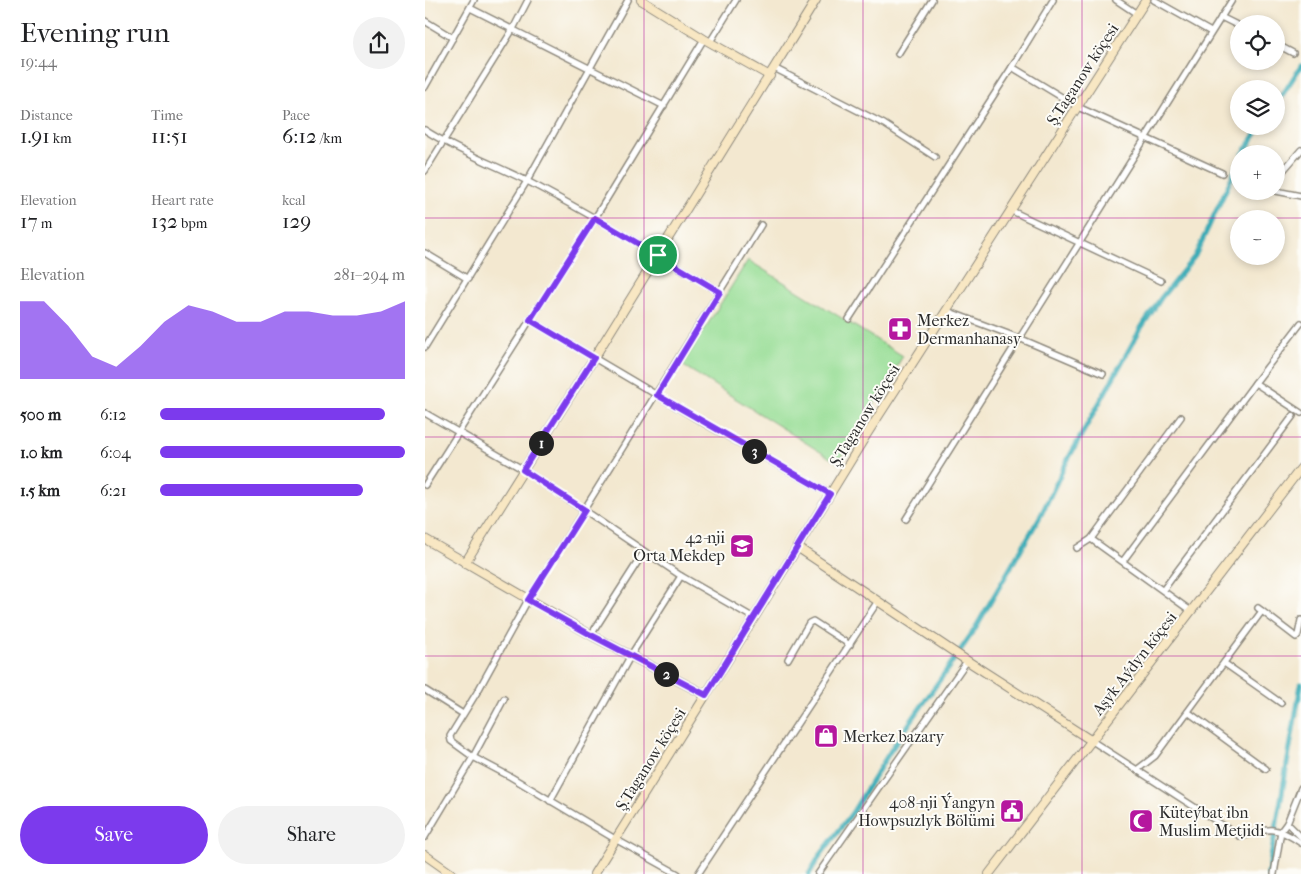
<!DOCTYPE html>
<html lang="en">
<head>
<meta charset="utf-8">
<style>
  body { margin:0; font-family:"IM FELL French Canon",serif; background:#f2f2f2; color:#202124; height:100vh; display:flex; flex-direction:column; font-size:19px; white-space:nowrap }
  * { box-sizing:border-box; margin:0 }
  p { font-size:16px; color:#757577 }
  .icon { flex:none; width:28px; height:28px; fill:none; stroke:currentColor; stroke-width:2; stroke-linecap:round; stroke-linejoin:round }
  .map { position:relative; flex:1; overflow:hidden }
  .details { display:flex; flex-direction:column; background:#fff; width:425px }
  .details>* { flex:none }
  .buttons { position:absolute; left:805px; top:15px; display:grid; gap:10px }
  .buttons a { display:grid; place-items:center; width:55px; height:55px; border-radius:50%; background:#fff; box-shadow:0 2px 8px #0003; font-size:25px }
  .pin { position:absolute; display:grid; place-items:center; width:42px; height:42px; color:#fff; margin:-21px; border:2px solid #fff; border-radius:50%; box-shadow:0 1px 5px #0007 }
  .km { position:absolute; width:25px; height:25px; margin:-12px; border-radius:50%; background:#222; color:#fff; font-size:14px; line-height:25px; text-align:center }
  .round { display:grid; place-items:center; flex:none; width:52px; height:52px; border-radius:26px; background:#f2f2f2 }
  .headline { display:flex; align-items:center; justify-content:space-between; height:85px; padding:0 20px }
  h1 { font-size:28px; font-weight:600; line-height:38px }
  .stats { display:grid; grid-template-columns:repeat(3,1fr); gap:8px; height:85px; padding:5px 20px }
  .stats div { display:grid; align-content:center }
  .stats b { font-size:21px; font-weight:600 }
  .stats small { font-size:14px; font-weight:400 }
  .stats p { font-size:14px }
  .chart { height:140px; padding:10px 20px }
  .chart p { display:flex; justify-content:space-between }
  .chart svg { width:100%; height:90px; margin-top:5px; fill:#7c3aed; opacity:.7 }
  .primary-button { display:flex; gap:10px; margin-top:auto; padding:10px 20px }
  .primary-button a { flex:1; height:58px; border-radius:30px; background:#7c3aed; color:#fff; font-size:20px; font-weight:600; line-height:58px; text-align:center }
  .primary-button a+a { background:#f2f2f2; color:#202124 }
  ul { padding:0 20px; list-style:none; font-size:16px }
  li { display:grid; grid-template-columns:80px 60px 1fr; align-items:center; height:38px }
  li i { height:12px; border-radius:6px; background:#7c3aed }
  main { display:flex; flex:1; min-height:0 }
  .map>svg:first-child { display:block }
</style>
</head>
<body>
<main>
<section class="details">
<div class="headline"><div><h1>Evening run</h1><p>19:44</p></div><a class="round"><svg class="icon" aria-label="share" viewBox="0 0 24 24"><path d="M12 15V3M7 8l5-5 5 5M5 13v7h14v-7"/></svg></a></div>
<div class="stats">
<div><p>Distance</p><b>1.91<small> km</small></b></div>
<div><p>Time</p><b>11:51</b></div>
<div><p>Pace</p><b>6:12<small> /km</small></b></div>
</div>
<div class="stats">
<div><p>Elevation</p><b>17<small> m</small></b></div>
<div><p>Heart rate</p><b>132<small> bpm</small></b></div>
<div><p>kcal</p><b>129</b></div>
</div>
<div class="chart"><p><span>Elevation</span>281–294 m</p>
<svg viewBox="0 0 160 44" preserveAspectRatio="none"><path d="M0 44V6L10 6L20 18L30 33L40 38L50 28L60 16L70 8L80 11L90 16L100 16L110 11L120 11L130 13L140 13L150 11L160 6V44z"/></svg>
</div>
<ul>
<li><b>500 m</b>6:12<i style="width:92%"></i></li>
<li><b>1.0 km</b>6:04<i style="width:100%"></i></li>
<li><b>1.5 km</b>6:21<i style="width:83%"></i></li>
</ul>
<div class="primary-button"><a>Save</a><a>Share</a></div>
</section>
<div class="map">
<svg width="876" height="874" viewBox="0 0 876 874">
  <rect width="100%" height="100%" fill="#fdfcf7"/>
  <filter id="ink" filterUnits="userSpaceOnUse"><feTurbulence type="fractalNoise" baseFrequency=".02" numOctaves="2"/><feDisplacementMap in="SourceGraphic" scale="10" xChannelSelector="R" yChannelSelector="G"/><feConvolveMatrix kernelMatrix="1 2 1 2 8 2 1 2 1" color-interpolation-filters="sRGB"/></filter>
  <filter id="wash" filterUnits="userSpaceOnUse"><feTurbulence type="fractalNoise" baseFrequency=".0096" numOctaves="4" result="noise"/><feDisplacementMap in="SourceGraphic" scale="20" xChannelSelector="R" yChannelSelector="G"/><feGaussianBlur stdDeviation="1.12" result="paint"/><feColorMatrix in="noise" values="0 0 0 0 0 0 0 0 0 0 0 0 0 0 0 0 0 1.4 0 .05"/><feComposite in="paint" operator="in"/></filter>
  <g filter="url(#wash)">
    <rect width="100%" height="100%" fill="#f3e8d0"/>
    <polygon fill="#99de97" stroke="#628461" points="323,260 478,356 413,463 257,365"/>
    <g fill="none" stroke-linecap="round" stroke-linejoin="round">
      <g stroke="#3aabb6" stroke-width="5">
        <polyline points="851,105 876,66"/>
        <polyline points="818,154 836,126"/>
        <polyline points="384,874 394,857 427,813 466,750 548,632 616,515 642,461 716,328 736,298 770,256 814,162"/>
        <polyline points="843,874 876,684"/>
      </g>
    </g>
  </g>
  <g filter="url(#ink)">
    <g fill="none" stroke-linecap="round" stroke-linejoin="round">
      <defs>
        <g id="street">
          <polyline points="691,0 712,14"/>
          <polyline points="729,0 786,32"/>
          <polyline points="45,8 239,106"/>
          <polyline points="796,17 814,26"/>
          <polyline points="0,21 28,38"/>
          <polyline points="285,42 311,0"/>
          <polyline points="851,44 868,53"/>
          <polyline points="473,54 507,0"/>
          <polyline points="587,67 653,107 797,173"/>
          <polyline points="349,68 459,124 510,157"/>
          <polyline points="0,87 49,0"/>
          <path d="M 0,130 C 32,151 68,164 102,181 C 168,215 231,254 295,292"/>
          <polyline points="0,171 88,29 103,0"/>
          <polyline points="851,179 876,150"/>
          <polyline points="851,191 876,196"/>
          <polyline points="587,211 736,281"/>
          <polyline points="0,253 43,279"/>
          <polyline points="522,311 594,338 678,374"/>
          <polyline points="424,319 587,67 628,0"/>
          <polyline points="105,320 279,423 405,494"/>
          <polyline points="0,347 102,181 203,0"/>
          <polyline points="830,383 876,413"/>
          <polyline points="0,413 99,470 256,576 329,618"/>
          <polyline points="0,485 170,218 279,39"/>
          <polyline points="481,519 807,0"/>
          <polyline points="666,539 756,417"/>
          <polyline points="652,548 666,539 766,611"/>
          <polyline points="698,561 830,383 876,323"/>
          <polyline points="738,590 868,416"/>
          <polyline points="833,608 871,637 873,635 876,620"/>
          <polyline points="166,635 219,552"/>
          <polyline points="363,659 384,623 388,621 425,645"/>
          <polyline points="799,663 856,703"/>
          <polyline points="0,690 38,714"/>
          <polyline points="763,712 841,769"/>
          <path d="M 667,741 L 816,837 C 844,828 851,825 876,843"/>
          <polyline points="713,769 730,756 837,611"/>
          <polyline points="125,801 206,655 256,576"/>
          <polyline points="862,823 876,837"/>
          <polyline points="0,837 48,757 79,699"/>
          <polyline points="253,874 190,839 86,777 48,757 26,741 25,736 54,689 103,600 336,225"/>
          <polyline points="273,874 453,601"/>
          <polyline points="393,874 542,661"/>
          <polyline points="849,874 856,831 862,823 876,788"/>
        </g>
        <g id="secondary">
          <polyline points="216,0 279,39 345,76"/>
          <polyline points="0,539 166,635 281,695"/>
          <polyline points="372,547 541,660 667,741"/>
          <polyline points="40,563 169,358 391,0"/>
          <polyline points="0,855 27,874"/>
          <polyline points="169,874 329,618 442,434 721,0"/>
          <polyline points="564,874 876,468"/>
        </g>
      </defs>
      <use href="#street" stroke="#8f8a7e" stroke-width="8"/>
      <use href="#secondary" stroke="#8f8a7e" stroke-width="10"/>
      <use href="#street" stroke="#fff" stroke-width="5"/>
      <use href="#secondary" stroke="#f8e7c3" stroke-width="8"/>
    </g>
  </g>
  <g fill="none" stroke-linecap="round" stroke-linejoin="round" filter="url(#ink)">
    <defs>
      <polygon id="route" points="170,218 295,292 232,395 405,494 281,695 166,635 103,600 160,510 98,470 169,358 105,320"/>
    </defs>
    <use href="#route" stroke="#fff" stroke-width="10"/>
    <use href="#route" stroke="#7c3aed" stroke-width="6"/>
  </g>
  <path fill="none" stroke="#b5179e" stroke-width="1" stroke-opacity="0.55" d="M 219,0 L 219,874M 438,0 L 438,874M 657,0 L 657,874M 0,218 L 876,218M 0,437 L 876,437M 0,656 L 876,656"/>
  <defs>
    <symbol id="pharmacy-square" viewBox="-11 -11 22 22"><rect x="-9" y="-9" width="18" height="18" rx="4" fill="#b5179e" stroke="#fdfcf7"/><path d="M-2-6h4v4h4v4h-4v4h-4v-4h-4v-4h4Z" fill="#fff"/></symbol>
    <symbol id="school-square" viewBox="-11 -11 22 22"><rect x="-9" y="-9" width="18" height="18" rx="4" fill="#b5179e" stroke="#fdfcf7"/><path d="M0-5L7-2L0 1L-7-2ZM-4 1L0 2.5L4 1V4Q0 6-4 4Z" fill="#fff"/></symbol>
    <symbol id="shop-square" viewBox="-11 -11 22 22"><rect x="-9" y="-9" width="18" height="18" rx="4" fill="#b5179e" stroke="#fdfcf7"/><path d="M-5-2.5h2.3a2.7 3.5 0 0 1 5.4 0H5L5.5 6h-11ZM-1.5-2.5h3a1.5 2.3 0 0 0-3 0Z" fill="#fff"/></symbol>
    <symbol id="civic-square" viewBox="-11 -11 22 22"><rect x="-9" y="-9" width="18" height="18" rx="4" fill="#b5179e" stroke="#fdfcf7"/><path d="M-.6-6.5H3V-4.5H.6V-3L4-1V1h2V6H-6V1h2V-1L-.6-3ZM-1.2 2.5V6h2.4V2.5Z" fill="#fff"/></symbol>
    <symbol id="mosque-square" viewBox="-11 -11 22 22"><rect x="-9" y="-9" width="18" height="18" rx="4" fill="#b5179e" stroke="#fdfcf7"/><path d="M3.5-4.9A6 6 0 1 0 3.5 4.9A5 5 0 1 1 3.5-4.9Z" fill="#fff"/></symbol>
  </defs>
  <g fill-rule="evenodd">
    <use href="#pharmacy-square" x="461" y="315" width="28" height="28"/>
    <use href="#school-square" x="303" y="532" width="28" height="28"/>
    <use href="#shop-square" x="387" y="722" width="28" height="28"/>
    <use href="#civic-square" x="573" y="797" width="28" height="28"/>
    <use href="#mosque-square" x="702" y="807" width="28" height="28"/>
  </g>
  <g text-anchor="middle" stroke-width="4" stroke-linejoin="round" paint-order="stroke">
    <g font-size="16" fill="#2b2b2b" stroke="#fdfcf7">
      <text transform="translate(657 74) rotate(-57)" y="6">Ş.Taganow köçesi</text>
      <text transform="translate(439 415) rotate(-58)" y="6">Ş.Taganow köçesi</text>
      <text transform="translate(709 663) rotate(-52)" y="6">Aşyk Aýdyn köçesi</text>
      <text transform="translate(225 759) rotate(-58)" y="6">Ş.Taganow köçesi</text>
    </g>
    <g font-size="16" fill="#2b2b2b" stroke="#fdfcf7" text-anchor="start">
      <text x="492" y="326">Merkez<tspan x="492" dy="18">Dermanhanasy</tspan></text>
      <text x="300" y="543" text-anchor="end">42-nji<tspan x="300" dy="18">Orta Mekdep</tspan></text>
      <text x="418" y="742">Merkez bazary</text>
      <text x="570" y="808" text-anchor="end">408-nji Ýangyn<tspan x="570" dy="18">Howpsuzlyk Bölümi</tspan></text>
      <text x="734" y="818">Küteýbat ibn<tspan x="734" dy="18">Muslim Metjidi</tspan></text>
    </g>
  </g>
</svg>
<div class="buttons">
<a><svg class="icon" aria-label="locate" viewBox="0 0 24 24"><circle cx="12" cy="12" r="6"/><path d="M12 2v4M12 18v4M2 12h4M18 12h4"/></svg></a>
<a><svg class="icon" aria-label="layers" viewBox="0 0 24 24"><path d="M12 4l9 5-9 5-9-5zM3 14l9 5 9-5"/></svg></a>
<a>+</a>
<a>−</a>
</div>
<div class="pin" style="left:233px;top:255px;background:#1e9e55"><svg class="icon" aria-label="arrive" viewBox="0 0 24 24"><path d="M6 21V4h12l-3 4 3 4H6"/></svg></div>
<b class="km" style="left:116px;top:443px">1</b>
<b class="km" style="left:241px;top:674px">2</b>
<b class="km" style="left:329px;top:451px">3</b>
</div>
</main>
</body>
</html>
